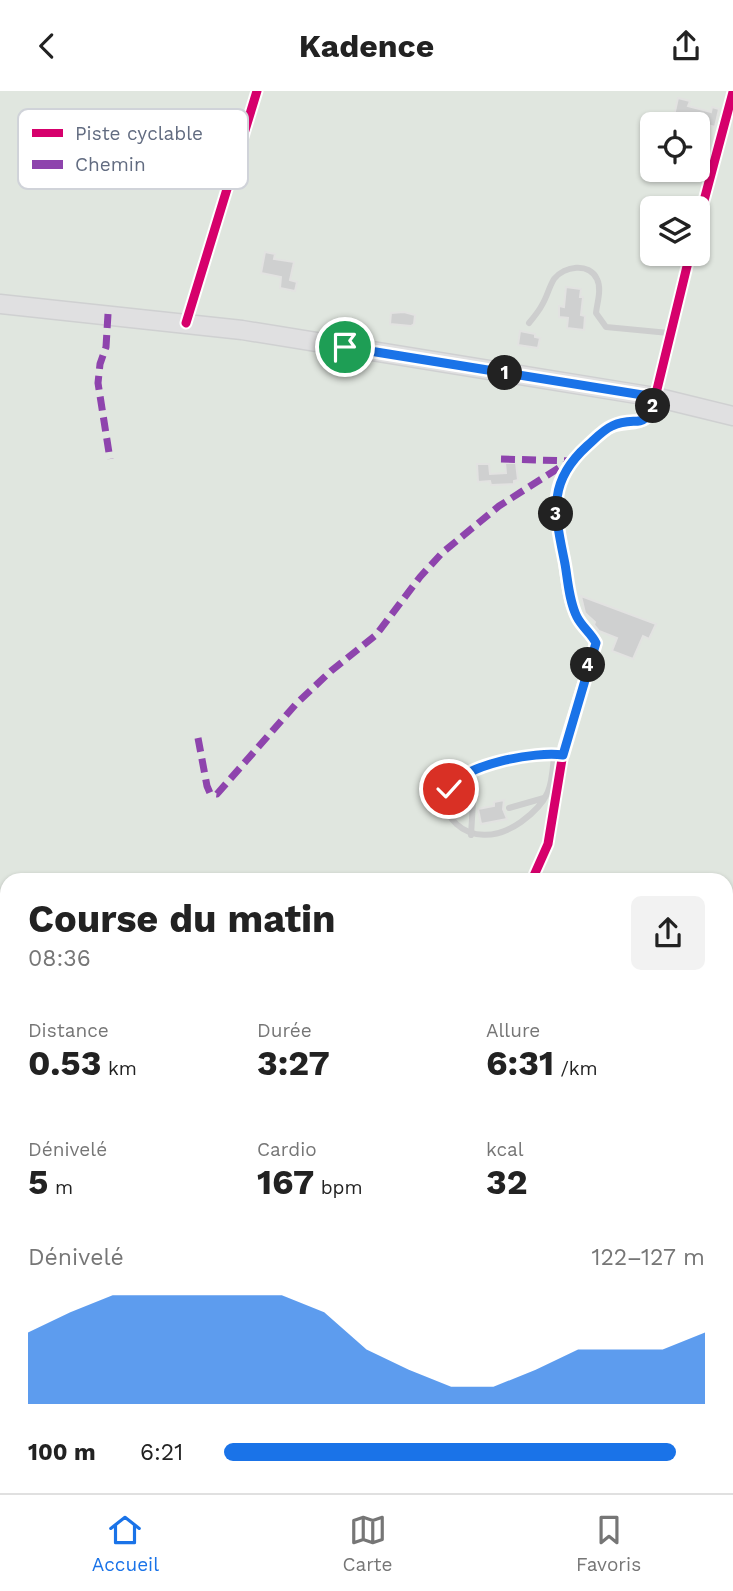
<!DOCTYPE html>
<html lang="fr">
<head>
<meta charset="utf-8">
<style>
  body { margin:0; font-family:"Work Sans",sans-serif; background:#f2f2f2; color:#222; height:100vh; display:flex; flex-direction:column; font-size:26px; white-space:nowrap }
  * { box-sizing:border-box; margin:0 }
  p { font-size:23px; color:#767676 }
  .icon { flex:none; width:38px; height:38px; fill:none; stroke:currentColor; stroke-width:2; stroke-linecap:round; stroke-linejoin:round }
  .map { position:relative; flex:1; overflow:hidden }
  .details { position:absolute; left:0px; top:782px; width:733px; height:621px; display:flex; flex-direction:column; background:#fff; border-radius:21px 21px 0 0; box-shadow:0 2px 5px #0004 }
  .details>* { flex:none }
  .buttons { position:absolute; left:640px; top:21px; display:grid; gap:14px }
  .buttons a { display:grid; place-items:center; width:70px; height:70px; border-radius:10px; background:#fff; box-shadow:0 2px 5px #0004; font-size:35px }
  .pin { position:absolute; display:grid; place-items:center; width:60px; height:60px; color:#fff; margin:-30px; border:4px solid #fff; border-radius:50%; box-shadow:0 2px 7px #0007 }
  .km { position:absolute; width:35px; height:35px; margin:-18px; border-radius:50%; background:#222; color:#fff; font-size:19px; line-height:35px; text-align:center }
  .round { display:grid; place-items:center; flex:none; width:74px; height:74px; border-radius:10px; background:#f2f2f2 }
  .overview { display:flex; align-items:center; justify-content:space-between; height:119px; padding:0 28px }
  h1 { font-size:38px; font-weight:700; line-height:52px }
  .metrics { display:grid; grid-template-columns:repeat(3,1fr); gap:10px; height:119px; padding:7px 28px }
  .metrics div { display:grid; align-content:center }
  .metrics b { font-size:35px; font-weight:700 }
  .metrics small { font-size:19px; font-weight:400 }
  .metrics p { font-size:19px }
  .chart { height:196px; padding:14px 28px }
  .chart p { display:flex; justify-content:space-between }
  .chart svg { width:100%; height:126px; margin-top:7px; fill:#1a73e8; opacity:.7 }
  ul { padding:0 28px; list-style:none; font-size:23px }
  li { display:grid; grid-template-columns:112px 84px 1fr; align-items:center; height:52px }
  li i { height:18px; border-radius:9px; background:#1a73e8 }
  header { display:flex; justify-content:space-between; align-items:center; height:91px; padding:0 28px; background:#fff; font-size:32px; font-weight:700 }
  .dock { display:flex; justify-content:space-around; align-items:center; height:98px; border-top:2px solid #e0e0e0; background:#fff; font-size:19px; color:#767676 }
  .dock a { display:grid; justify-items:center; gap:4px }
  .dock .selected { color:#1a73e8 }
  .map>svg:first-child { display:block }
</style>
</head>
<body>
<header><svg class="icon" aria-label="back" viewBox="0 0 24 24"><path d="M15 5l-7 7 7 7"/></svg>Kadence<svg class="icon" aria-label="share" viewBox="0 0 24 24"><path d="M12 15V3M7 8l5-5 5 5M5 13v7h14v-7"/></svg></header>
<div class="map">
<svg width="733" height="1402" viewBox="0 0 733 1402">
  <rect width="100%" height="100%" fill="#f2f3f1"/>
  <path fill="#e0e6df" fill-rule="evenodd" d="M 0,0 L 733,0 L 733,1402 L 0,1402 ZM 653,33 L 698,33 L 698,79 L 653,79 ZM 653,117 L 698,117 L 698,163 L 653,163 ZM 7,789 L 726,789 L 726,1396 L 7,1396 Z"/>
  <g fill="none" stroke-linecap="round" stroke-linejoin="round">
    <g stroke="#ced4d8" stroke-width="3.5">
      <polyline points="0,918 7,924"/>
      <polyline points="190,1396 192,1402"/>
    </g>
  </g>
  <g fill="#cfd0d0" stroke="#e2e2e1" stroke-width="2">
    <polygon points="678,7 690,10 688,15 711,21 712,16 719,18 715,36 674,25"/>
    <polygon points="265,161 275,163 274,168 294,171 290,189 297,191 295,200 280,197 281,186 261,182"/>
    <polygon points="566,196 581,198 580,206 583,206 581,224 585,225 584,239 567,237 568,227 559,226 559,215 564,216"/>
    <polygon points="404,221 415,224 414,233 411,235 390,233 391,222"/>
    <polygon points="520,240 535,243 535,246 540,247 538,257 518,254"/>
    <polygon points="505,372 516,372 518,389 514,390 514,393 491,394 490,390 478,391 477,373 489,373 490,383 506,382"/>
    <polygon points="581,505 656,533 649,548 643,545 633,568 612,560 617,547 599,540 594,534 595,531 585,522"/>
    <polygon points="504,709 503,718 507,728 481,733 478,718 494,715 494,711"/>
  </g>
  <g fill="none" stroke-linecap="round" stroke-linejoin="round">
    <defs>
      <polyline id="secondary" points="0,213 242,239 655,306 733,325"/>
    </defs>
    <use href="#secondary" stroke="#cfd0d1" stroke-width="21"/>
    <g stroke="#cdcece" stroke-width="6">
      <path d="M 529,232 C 534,226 539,220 542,214 C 547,206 549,196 554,188 C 564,175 589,171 597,188 C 602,198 597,212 596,222 L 606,236 L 669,242"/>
      <path d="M 554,663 C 552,696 550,710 521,731 C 467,769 425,713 455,688 C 465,680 478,677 490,674 C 514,669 538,660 563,664"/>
      <polyline points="509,717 544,707"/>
      <polyline points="471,744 473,711"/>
    </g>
    <g stroke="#cdcece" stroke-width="12">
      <polyline points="698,132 733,1"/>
      <polyline points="186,232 257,0"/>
      <path d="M 532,789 L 548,753 L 564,656 L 596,552 C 591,542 582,536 577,526 C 568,509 567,487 564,468 C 551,401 548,387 603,341 C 617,328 638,338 651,323 L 690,163"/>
    </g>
    <use href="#secondary" stroke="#e0e0e1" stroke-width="18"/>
    <g stroke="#8e44ad" stroke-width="7" stroke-dasharray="14 7" stroke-linecap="butt">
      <polyline points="108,223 106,256 100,273 98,292 110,368"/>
      <polyline points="501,368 571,370"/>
      <polyline points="198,647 207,695 210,702 217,703 296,613 331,580 376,544 420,486 442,462 499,415 565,373"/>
      <polyline points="0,894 7,903"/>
      <polyline points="0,1094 7,1095"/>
      <polyline points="0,1342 7,1331"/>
      <polyline points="661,1396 663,1402"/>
    </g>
    <defs>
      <g id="cycleway">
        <polyline points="698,132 733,1"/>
        <polyline points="186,232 257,0"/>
        <path d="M 532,789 L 548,753 L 564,656 L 596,552 C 591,542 582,536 577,526 C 568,509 567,487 564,468 C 551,401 548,387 603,341 C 617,328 638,338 651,323 L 690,163"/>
      </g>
    </defs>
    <use href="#cycleway" stroke="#fff" stroke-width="13"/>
    <use href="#cycleway" stroke="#d6006c" stroke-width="9"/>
  </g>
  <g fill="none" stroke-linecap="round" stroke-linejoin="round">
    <defs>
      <path id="route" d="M 345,256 L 655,306 C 646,343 637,323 612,335 C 603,339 595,348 587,355 C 546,392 555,423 565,473 C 568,490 569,510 577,526 C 582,536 591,542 596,552 L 563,664 C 536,660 463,673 449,698"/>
    </defs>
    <use href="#route" stroke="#fff" stroke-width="14"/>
    <use href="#route" stroke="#1a73e8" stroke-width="9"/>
  </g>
  <rect x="18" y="18" width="230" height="80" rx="10" fill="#fff" stroke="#d0d3d9" stroke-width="2"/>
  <rect x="32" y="38" width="31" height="8" fill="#d6006c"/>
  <rect x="32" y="69" width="31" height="9" fill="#8e44ad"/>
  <g font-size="19" fill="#626c81">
    <text x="75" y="49">Piste cyclable</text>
    <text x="75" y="80">Chemin</text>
  </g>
</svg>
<div class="buttons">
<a><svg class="icon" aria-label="locate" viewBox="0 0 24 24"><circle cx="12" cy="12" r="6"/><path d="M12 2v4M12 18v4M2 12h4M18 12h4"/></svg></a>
<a><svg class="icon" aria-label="layers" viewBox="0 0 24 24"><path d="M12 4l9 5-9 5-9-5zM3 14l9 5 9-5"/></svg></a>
</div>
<div class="pin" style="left:345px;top:256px;background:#1e9e55"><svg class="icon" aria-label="arrive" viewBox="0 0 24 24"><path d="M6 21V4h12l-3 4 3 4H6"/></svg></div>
<div class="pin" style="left:449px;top:698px;background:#d93025"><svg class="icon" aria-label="check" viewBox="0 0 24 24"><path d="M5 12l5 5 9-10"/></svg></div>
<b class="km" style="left:505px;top:282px">1</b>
<b class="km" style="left:653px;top:315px">2</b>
<b class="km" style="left:556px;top:423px">3</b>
<b class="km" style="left:588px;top:574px">4</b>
<section class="details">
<div class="overview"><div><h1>Course du matin</h1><p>08:36</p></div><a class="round"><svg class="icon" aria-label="share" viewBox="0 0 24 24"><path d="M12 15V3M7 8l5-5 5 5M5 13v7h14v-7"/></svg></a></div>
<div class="metrics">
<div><p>Distance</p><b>0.53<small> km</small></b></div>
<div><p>Durée</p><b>3:27</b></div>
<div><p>Allure</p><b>6:31<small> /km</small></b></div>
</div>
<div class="metrics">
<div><p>Dénivelé</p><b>5<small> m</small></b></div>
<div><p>Cardio</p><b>167<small> bpm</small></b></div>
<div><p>kcal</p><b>32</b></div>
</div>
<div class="chart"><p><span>Dénivelé</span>122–127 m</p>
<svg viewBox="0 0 160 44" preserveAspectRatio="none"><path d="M0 44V19L10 12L20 6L30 6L40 6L50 6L60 6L70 12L80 25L90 32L100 38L110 38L120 32L130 25L140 25L150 25L160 19V44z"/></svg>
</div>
<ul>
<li><b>100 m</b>6:21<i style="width:94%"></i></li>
</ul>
</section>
</div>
<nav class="dock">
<a class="selected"><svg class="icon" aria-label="home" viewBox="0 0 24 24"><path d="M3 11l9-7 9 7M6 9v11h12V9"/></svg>Accueil</a>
<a><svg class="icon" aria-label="map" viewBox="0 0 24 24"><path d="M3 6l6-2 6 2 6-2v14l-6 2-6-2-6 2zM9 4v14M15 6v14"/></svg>Carte</a>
<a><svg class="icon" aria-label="saved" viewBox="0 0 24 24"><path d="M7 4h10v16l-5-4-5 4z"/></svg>Favoris</a>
</nav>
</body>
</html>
